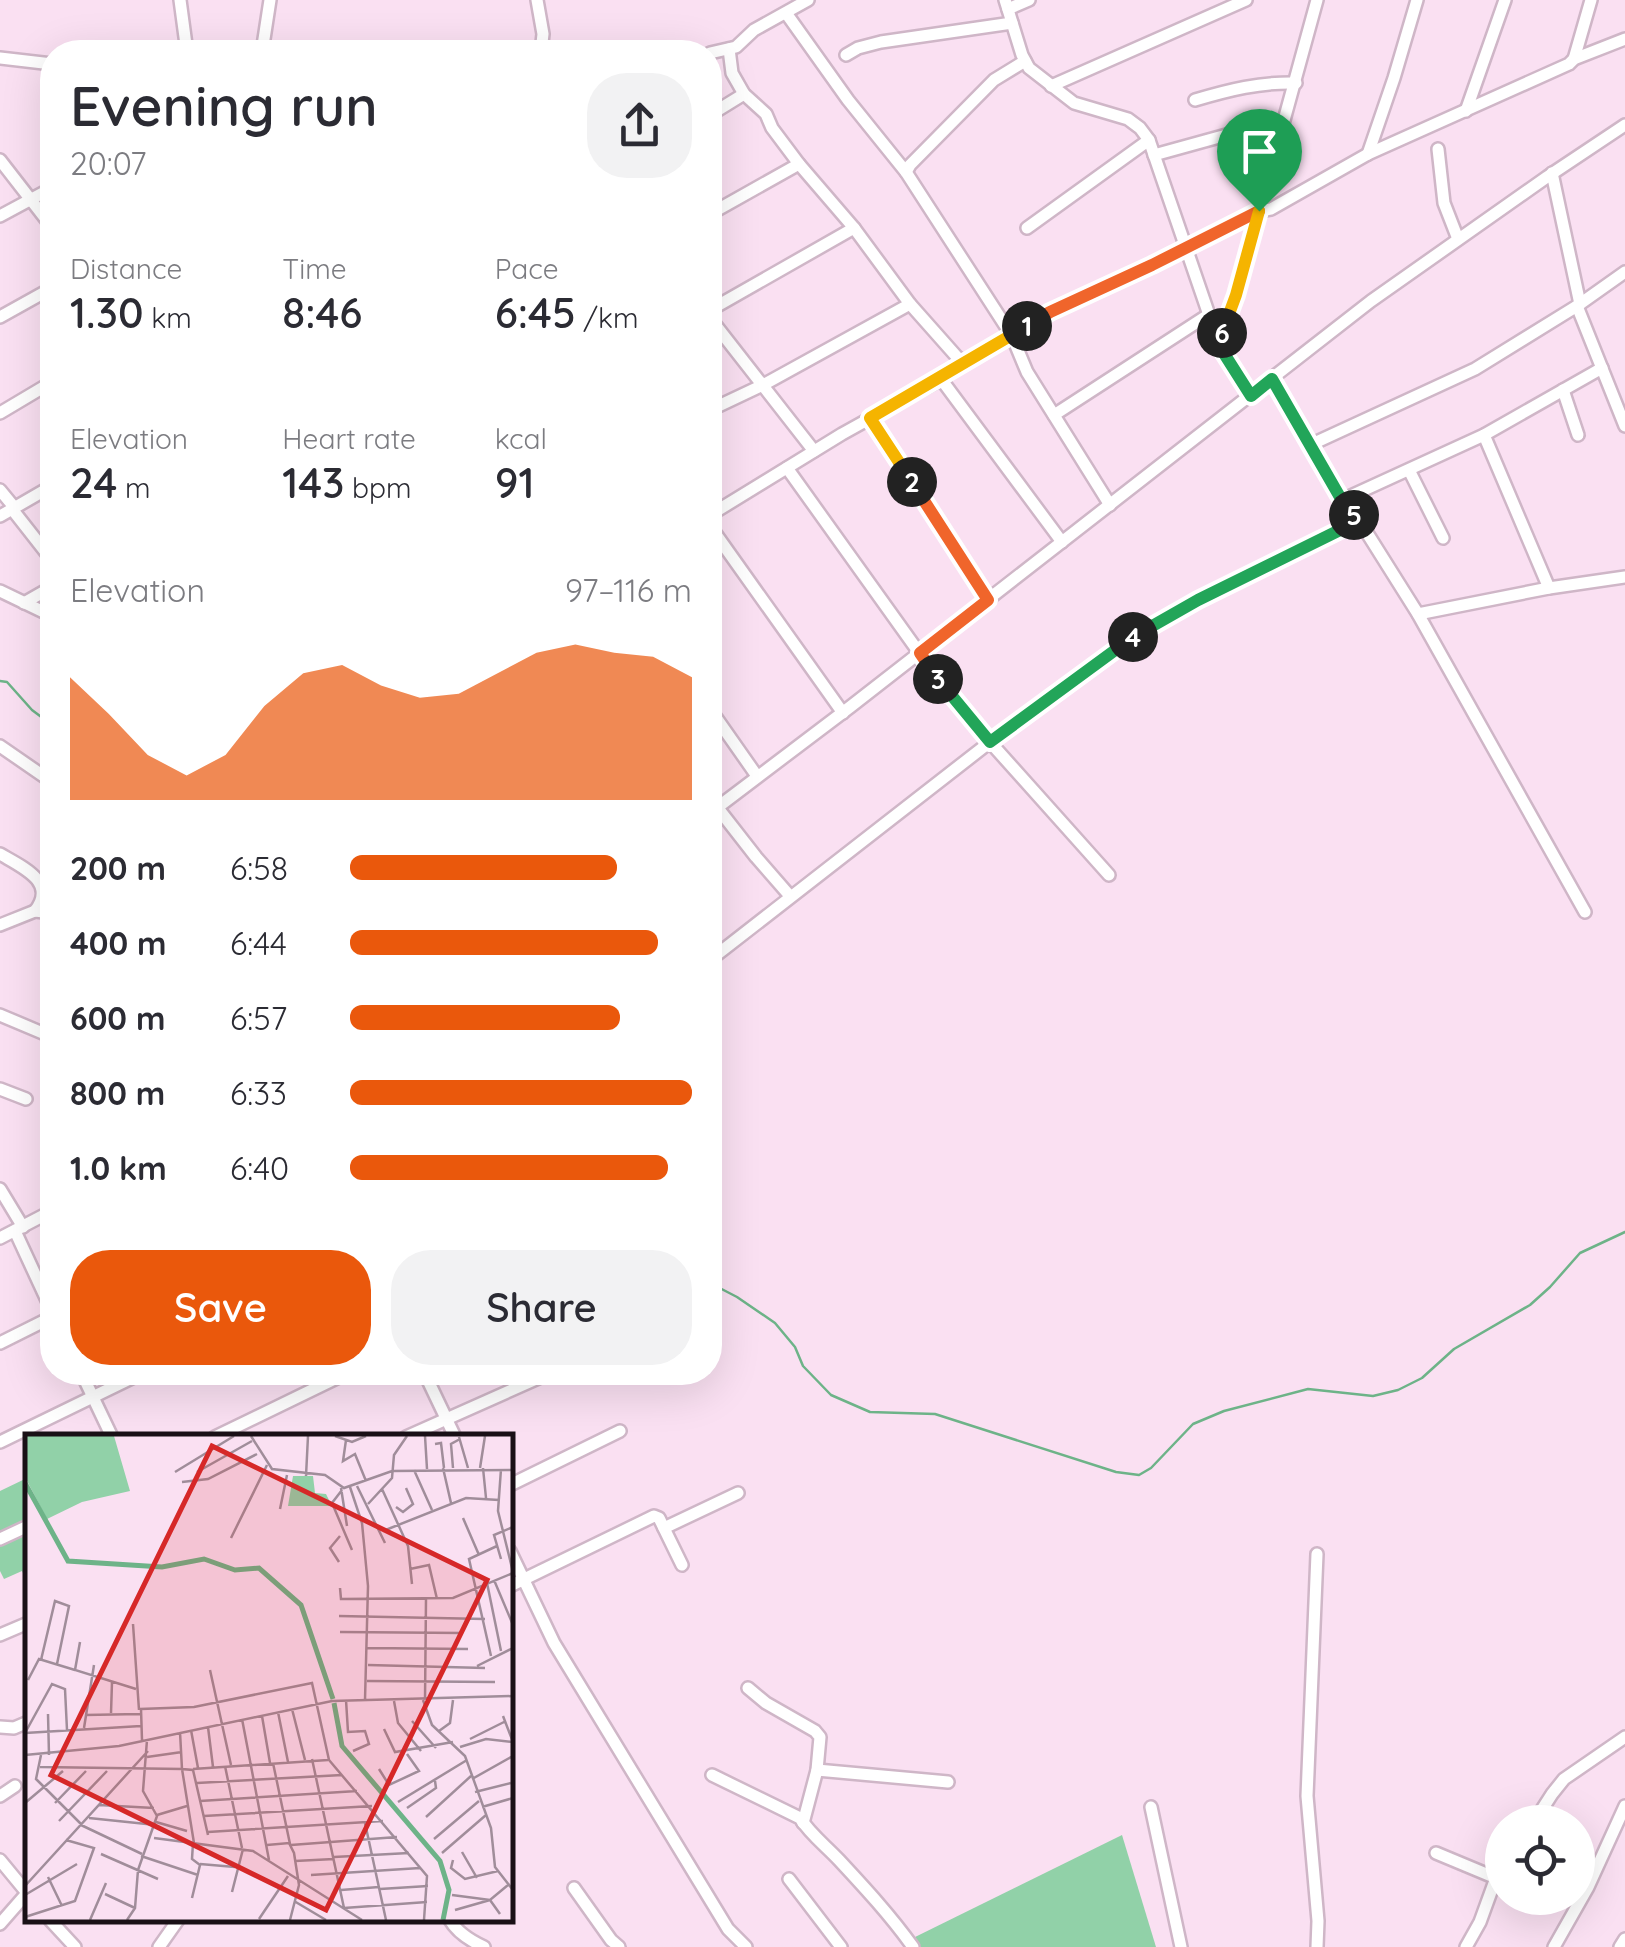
<!DOCTYPE html>
<html lang="en">
<head>
<meta charset="utf-8">
<style>
  body { margin:0; font-family:Quicksand,sans-serif; background:#f2f2f3; color:#2b2b33; height:100vh; display:flex; flex-direction:column; font-size:38px; white-space:nowrap }
  * { box-sizing:border-box; margin:0 }
  p { font-size:32px; color:#7c7c81 }
  .icon { flex:none; width:55px; height:55px; fill:none; stroke:currentColor; stroke-width:2; stroke-linecap:round; stroke-linejoin:round }
  .map { position:relative; flex:1; overflow:hidden }
  .details { position:absolute; left:40px; top:40px; width:682px; height:1345px; display:flex; flex-direction:column; background:#fff; border-radius:40px; box-shadow:0 10px 40px #0002 }
  .details>* { flex:none }
  .controls { position:absolute; left:1485px; top:1805px; display:grid; gap:20px }
  .controls a { display:grid; place-items:center; width:110px; height:110px; border-radius:50%; background:#fff; box-shadow:0 10px 40px #0002; font-size:50px }
  .pin { position:absolute; display:grid; place-items:center; width:85px; height:85px; color:#fff; margin:-102px -42px; border-radius:50% 50% 50% 0; rotate:-45deg; box-shadow:0 0 10px #0007 }
  .pin .icon { rotate:45deg }
  .km { position:absolute; width:50px; height:50px; margin:-25px; border-radius:50%; background:#222; color:#fff; font-size:28px; line-height:50px; text-align:center }
  .round { display:grid; place-items:center; flex:none; width:105px; height:105px; border-radius:40px; background:#f2f2f3 }
  .overview { display:flex; align-items:center; justify-content:space-between; height:170px; padding:0 30px }
  h1 { font-size:55px; font-weight:600; line-height:75px }
  .stats { display:grid; grid-template-columns:repeat(3,1fr); gap:15px; height:170px; padding:10px 30px }
  .stats div { display:grid; align-content:center }
  .stats b { font-size:42px; font-weight:600 }
  .stats small { font-size:28px; font-weight:400 }
  .stats p { font-size:28px }
  .chart { height:280px; padding:20px 30px }
  .chart p { display:flex; justify-content:space-between }
  .chart svg { width:100%; height:180px; margin-top:10px; fill:#ea580c; opacity:.7 }
  .action { display:flex; gap:20px; margin-top:auto; padding:20px 30px }
  .action a { flex:1; height:115px; border-radius:40px; background:#ea580c; color:#fff; font-size:40px; font-weight:600; line-height:115px; text-align:center }
  .action a+a { background:#f2f2f3; color:#2b2b33 }
  ul { padding:0 30px; list-style:none; font-size:32px }
  li { display:grid; grid-template-columns:160px 120px 1fr; align-items:center; height:75px }
  li i { height:25px; border-radius:12px; background:#ea580c }
  .map>svg:first-child { display:block }
</style>
</head>
<body>
<div class="map">
<svg width="1625" height="1947" viewBox="0 0 1625 1947">
  <rect width="100%" height="100%" fill="#fae0f2"/>
  <g fill="#91d1a8">
    <polygon points="27,1478 27,1520 0,1532 0,1491"/>
    <polygon points="27,1533 27,1581 22,1571 4,1579 0,1571 0,1546"/>
    <polygon points="1122,1835 1156,1947 918,1947 911,1939"/>
  </g>
  <g fill="none" stroke-linecap="round" stroke-linejoin="round">
    <g stroke="#6db388" stroke-width="2.5">
      <polyline points="0,681 7,682 32,710 52,725"/>
      <polyline points="710,1283 737,1297 775,1323 795,1347 803,1366 831,1395 870,1412 935,1414 1116,1472 1139,1475 1151,1468 1193,1424 1224,1411 1308,1389 1373,1396 1398,1390 1422,1378 1454,1349 1530,1305 1550,1287 1580,1253 1625,1232"/>
    </g>
    <defs>
      <g id="minor">
        <polyline points="180,0 187,52"/>
        <polyline points="537,0 543,34 541,52"/>
        <polyline points="1005,0 1022,55 1029,68 1074,103 1128,119 1140,128 1149,140 1219,344 1251,396"/>
        <polyline points="1008,9 1029,0"/>
        <polyline points="786,13 848,100 906,172 1012,336 1050,312 1152,265 1259,211 1271,209 1368,154 1569,64 1574,59 1625,39"/>
        <polyline points="729,49 732,73 744,94 766,114 772,128 799,164 854,228 910,304 957,357 964,362 1012,336 1027,372 1110,505"/>
        <polyline points="262,52 270,0"/>
        <polyline points="710,53 736,47 754,30 808,0"/>
        <polyline points="846,55 858,48 881,42 1012,23"/>
        <polyline points="0,58 52,64"/>
        <polyline points="1574,59 1591,0"/>
        <polyline points="1051,86 1246,0"/>
        <path d="M 1195,100 C 1229,90 1260,82 1296,83"/>
        <polyline points="1466,111 1505,0"/>
        <polyline points="710,115 744,94"/>
        <polyline points="1438,149 1444,203 1458,239"/>
        <polyline points="1368,154 1394,78 1417,0"/>
        <polyline points="1154,155 1241,131"/>
        <polyline points="0,160 52,227"/>
        <polyline points="906,172 910,165 994,80 1025,61"/>
        <polyline points="1552,173 1580,304"/>
        <polyline points="710,214 799,164"/>
        <polyline points="0,216 52,188"/>
        <polyline points="1027,228 1149,140"/>
        <polyline points="1577,306 1625,426"/>
        <polyline points="710,310 854,228"/>
        <polyline points="0,317 52,288"/>
        <polyline points="710,318 814,451"/>
        <polyline points="1219,344 1236,295 1317,0"/>
        <polyline points="941,379 1062,542"/>
        <polyline points="1563,390 1578,435"/>
        <polyline points="710,410 763,385 910,304"/>
        <polyline points="0,413 52,382"/>
        <polyline points="1054,415 1208,315"/>
        <polyline points="870,418 989,600"/>
        <polyline points="1484,435 1549,588"/>
        <polyline points="1310,445 1475,369 1577,306 1625,272"/>
        <polyline points="787,468 933,672 990,742 1109,875"/>
        <polyline points="1409,470 1443,538"/>
        <polyline points="0,490 14,507"/>
        <polyline points="1342,500 1484,435 1602,368"/>
        <polyline points="12,509 52,560"/>
        <polyline points="710,515 842,434 941,379 964,362"/>
        <polyline points="0,516 52,486"/>
        <polyline points="1357,517 1418,614 1585,912"/>
        <polyline points="710,526 843,713"/>
        <polyline points="0,591 52,616"/>
        <polyline points="24,603 52,587"/>
        <polyline points="1418,614 1549,588 1625,577"/>
        <polyline points="710,709 757,776"/>
        <polyline points="0,746 52,782"/>
        <polyline points="717,807 756,857 790,896"/>
        <polyline points="710,813 850,707 1371,301 1547,177 1625,125"/>
        <path d="M 0,854 C 22,867 58,882 35,911"/>
        <polyline points="0,925 35,911 52,913"/>
        <polyline points="710,960 990,742 1139,632 1198,600 1348,526 1357,517 1348,511 1271,379"/>
        <polyline points="0,1015 52,1037"/>
        <polyline points="0,1089 26,1099"/>
        <polyline points="0,1189 23,1227"/>
        <polyline points="15,1231 52,1311"/>
        <polyline points="0,1238 52,1211"/>
        <polyline points="0,1343 52,1317"/>
        <polyline points="81,1372 112,1437"/>
        <polyline points="424,1372 455,1437"/>
        <polyline points="215,1437 349,1372"/>
        <polyline points="406,1437 552,1372"/>
        <polyline points="0,1442 144,1372"/>
        <polyline points="510,1485 620,1431"/>
        <polyline points="664,1528 738,1493"/>
        <polyline points="0,1539 28,1526"/>
        <polyline points="510,1551 554,1643 728,1929 746,1947"/>
        <polyline points="510,1586 654,1516 659,1518 682,1565"/>
        <polyline points="0,1635 28,1623"/>
        <polyline points="748,1688 766,1703 815,1731 820,1737 817,1770 803,1823"/>
        <polyline points="0,1727 14,1728 28,1722"/>
        <polyline points="817,1770 948,1782"/>
        <path d="M 712,1775 L 800,1818 C 810,1834 826,1846 839,1860 C 865,1888 890,1915 913,1947"/>
        <polyline points="0,1796 15,1786"/>
        <polyline points="1151,1807 1181,1947"/>
        <polyline points="1534,1822 1552,1794 1564,1779 1625,1737"/>
        <polyline points="1436,1853 1496,1878"/>
        <polyline points="0,1860 28,1894"/>
        <polyline points="789,1879 841,1947"/>
        <polyline points="574,1888 611,1940 619,1947"/>
        <polyline points="50,1920 75,1947"/>
        <path d="M 450,1920 C 457,1932 471,1941 484,1947"/>
        <polyline points="0,1924 28,1892"/>
        <polyline points="159,1947 178,1920"/>
        <polyline points="1317,1947 1318,1921 1307,1796 1317,1554"/>
        <polyline points="1466,1947 1480,1922 1496,1878 1502,1869"/>
        <polyline points="1554,1947 1588,1887 1625,1806"/>
        <polyline points="1620,1947 1625,1939"/>
      </g>
    </defs>
    <use href="#minor" stroke="#cfb6c7" stroke-width="16"/>
    <use href="#minor" stroke="#fff" stroke-width="11"/>
  </g>
  <g fill="none" stroke-linecap="round" stroke-linejoin="round">
    <defs>
      <polyline id="split-1" points="1027,326 1050,312 1152,265 1259,211"/>
      <polyline id="split-2" points="912,482 870,418 1027,326"/>
      <polyline id="split-3" points="912,482 988,600 920,653 938,679"/>
      <polyline id="split-4" points="938,679 990,742 1133,637"/>
      <polyline id="split-5" points="1133,637 1198,600 1348,526 1357,517 1354,515"/>
      <polyline id="split-6" points="1222,333 1218,344 1251,396 1272,379 1348,511 1354,515"/>
      <polyline id="split-7" points="1222,333 1236,295 1259,211"/>
    </defs>
    <use href="#split-1" stroke="#fff" stroke-width="20"/>
    <use href="#split-2" stroke="#fff" stroke-width="20"/>
    <use href="#split-3" stroke="#fff" stroke-width="20"/>
    <use href="#split-4" stroke="#fff" stroke-width="20"/>
    <use href="#split-5" stroke="#fff" stroke-width="20"/>
    <use href="#split-6" stroke="#fff" stroke-width="20"/>
    <use href="#split-7" stroke="#fff" stroke-width="20"/>
    <use href="#split-1" stroke="#f0652b" stroke-width="12"/>
    <use href="#split-2" stroke="#f5b400" stroke-width="12"/>
    <use href="#split-3" stroke="#f0652b" stroke-width="12"/>
    <use href="#split-4" stroke="#22a559" stroke-width="12"/>
    <use href="#split-5" stroke="#22a559" stroke-width="12"/>
    <use href="#split-6" stroke="#22a559" stroke-width="12"/>
    <use href="#split-7" stroke="#f5b400" stroke-width="12"/>
  </g>
  <g transform="translate(25 1434)">
    <rect width="488" height="488" fill="#fae0f2"/>
    <path d="M 0,2 L 89,2 L 105,57 L 57,68 L 22,85 L 0,43 ZM 268,42 L 288,42 L 290,59 L 301,60 L 307,72 L 263,72 Z" fill="#91d1a8"/>
    <path fill="none" stroke="#6db388" stroke-width="5" d="M 0,49 L 43,127 L 137,133 L 179,125 L 210,136 L 234,134 L 276,171 L 308,265M 309,269 L 317,312 L 415,427 L 424,456 L 418,486"/>
    <path fill="none" stroke="#a08d9a" stroke-width="2.5" d="M 226,2 L 247,35 L 300,41 L 319,54 L 367,37 L 488,36M 310,2 L 327,8 L 341,2M 400,2 L 402,35M 434,3 L 443,34M 321,6 L 318,27 L 330,20 L 341,47M 410,10 L 416,9 L 419,34M 418,34 L 426,69M 428,34 L 426,10 L 435,5M 455,34 L 460,2M 458,34 L 461,64M 476,35 L 473,77 L 488,138M 389,36 L 407,76M 150,38 L 209,2M 172,38 L 227,7M 281,42 L 283,2M 157,48 L 183,45 L 232,20M 332,52 L 360,109M 325,53 L 337,89 L 343,152 L 340,266M 316,54 L 322,92M 357,55 L 383,112 L 387,150M 317,56 L 307,69 L 327,116M 343,70 L 367,44 L 369,21 L 382,2M 371,73 L 378,78 L 388,70 L 381,54M 255,75 L 262,41M 438,84 L 454,121M 358,97 L 441,64 L 474,66M 206,104 L 242,31M 476,125 L 469,101 L 488,93M 314,128 L 305,114 L 315,102M 385,135 L 404,131 L 412,165M 469,146 L 488,191M 462,149 L 476,217M 315,154 L 316,165 L 428,164 L 488,139M 314,182 L 460,185M 108,190 L 114,276M 315,198 L 438,199M 55,208 L 50,236 L 111,255M 342,214 L 443,215M 466,222 L 444,125 L 472,112M 16,226 L 30,167 L 44,172 L 32,230M 343,231 L 460,234M 452,232 L 488,214M 185,236 L 206,331M 3,246 L 14,225 L 50,236M 342,247 L 470,248M 321,266 L 323,298 L 340,297 L 344,310 L 328,317M 398,266 L 407,291 L 440,322 L 466,394 L 470,433 L 488,456M 400,266 L 401,165M 369,267 L 373,289 L 396,317M 267,275 L 280,326M 253,278 L 263,328M 86,279 L 87,248M 23,280 L 24,321M 60,281 L 115,280M 237,282 L 245,329M 217,285 L 244,426M 387,287 L 411,314M 183,293 L 188,333M 59,294 L 69,231M 359,295 L 370,318 L 428,308M 166,296 L 173,334M 414,297 L 425,289 L 428,266M 155,298 L 157,335 L 168,336 L 183,401M 0,299 L 116,292M 0,299 L 27,250 L 40,255 L 42,296M 445,305 L 481,287M 117,306 L 116,275 L 169,273 L 287,249 L 304,326 L 402,442 L 399,486M 435,313 L 461,305 L 488,308 L 478,282M 0,321 L 94,312 L 307,267 L 488,262M 16,321 L 11,345 L 56,390M 122,323 L 157,318M 287,325 L 319,474M 248,329 L 265,410M 200,332 L 217,414M 15,333 L 157,335 L 169,409M 168,335 L 303,326M 354,335 L 364,351 L 394,337 L 382,320M 447,345 L 488,322M 172,349 L 317,341M 450,358 L 486,349M 175,367 L 332,357M 373,368 L 442,326M 0,369 L 38,337M 30,369 L 61,337M 74,371 L 129,374M 457,373 L 488,364M 382,374 L 411,354 L 410,347M 132,381 L 162,372M 179,382 L 347,372M 401,383 L 446,342M 64,384 L 131,391M 34,387 L 82,337M 131,388 L 162,397M 340,389 L 361,486M 56,391 L 117,420M 183,398 L 358,387M 129,404 L 228,417 L 337,486M 409,405 L 454,367M 242,411 L 264,409 L 269,419 L 274,451 L 265,486M 266,411 L 372,403M 437,418 L 452,444M 417,419 L 461,381M 76,420 L 133,445M 116,422 L 173,441M 309,423 L 384,419M 428,426 L 426,434 L 440,445 L 473,437M 270,427 L 309,425M 175,430 L 210,433M 286,441 L 395,434M 23,443 L 37,472M 0,452 L 123,317M 355,455 L 403,452M 316,456 L 354,453M 207,458 L 218,415M 80,460 L 110,474M 0,461 L 52,430M 427,461 L 465,466 L 483,451M 167,464 L 175,431 L 167,425 L 168,409M 269,467 L 301,486M 319,474 L 402,468M 430,476 L 465,466 L 475,480M 0,483 L 50,467 L 69,414 L 41,406M 234,485 L 263,442M 65,486 L 81,449M 102,486 L 110,474 L 113,436 L 132,382 L 118,357 L 122,306"/>
    <path fill="#d62828" fill-opacity="0.15" stroke="#d62828" stroke-width="5" d="M 187,12 L 462,146 L 301,476 L 26,341 Z"/>
    <rect width="488" height="488" fill="none" stroke="#191016" stroke-width="5"/>
  </g>
</svg>
<div class="controls">
<a><svg class="icon" aria-label="locate" viewBox="0 0 24 24"><circle cx="12" cy="12" r="6"/><path d="M12 2v4M12 18v4M2 12h4M18 12h4"/></svg></a>
</div>
<div class="pin" style="left:1259px;top:211px;background:#1e9e55"><svg class="icon" aria-label="arrive" viewBox="0 0 24 24"><path d="M6 21V4h12l-3 4 3 4H6"/></svg></div>
<b class="km" style="left:1027px;top:326px">1</b>
<b class="km" style="left:912px;top:482px">2</b>
<b class="km" style="left:938px;top:679px">3</b>
<b class="km" style="left:1133px;top:637px">4</b>
<b class="km" style="left:1354px;top:515px">5</b>
<b class="km" style="left:1222px;top:333px">6</b>
<section class="details">
<div class="overview"><div><h1>Evening run</h1><p>20:07</p></div><a class="round"><svg class="icon" aria-label="share" viewBox="0 0 24 24"><path d="M12 15V3M7 8l5-5 5 5M5 13v7h14v-7"/></svg></a></div>
<div class="stats">
<div><p>Distance</p><b>1.30<small> km</small></b></div>
<div><p>Time</p><b>8:46</b></div>
<div><p>Pace</p><b>6:45<small> /km</small></b></div>
</div>
<div class="stats">
<div><p>Elevation</p><b>24<small> m</small></b></div>
<div><p>Heart rate</p><b>143<small> bpm</small></b></div>
<div><p>kcal</p><b>91</b></div>
</div>
<div class="chart"><p><span>Elevation</span>97–116 m</p>
<svg viewBox="0 0 160 44" preserveAspectRatio="none"><path d="M0 44V14L10 23L20 33L30 38L40 33L50 21L60 13L70 11L80 16L90 19L100 18L110 13L120 8L130 6L140 8L150 9L160 14V44z"/></svg>
</div>
<ul>
<li><b>200 m</b>6:58<i style="width:78%"></i></li>
<li><b>400 m</b>6:44<i style="width:90%"></i></li>
<li><b>600 m</b>6:57<i style="width:79%"></i></li>
<li><b>800 m</b>6:33<i style="width:100%"></i></li>
<li><b>1.0 km</b>6:40<i style="width:93%"></i></li>
</ul>
<div class="action"><a>Save</a><a>Share</a></div>
</section>
</div>
</body>
</html>
